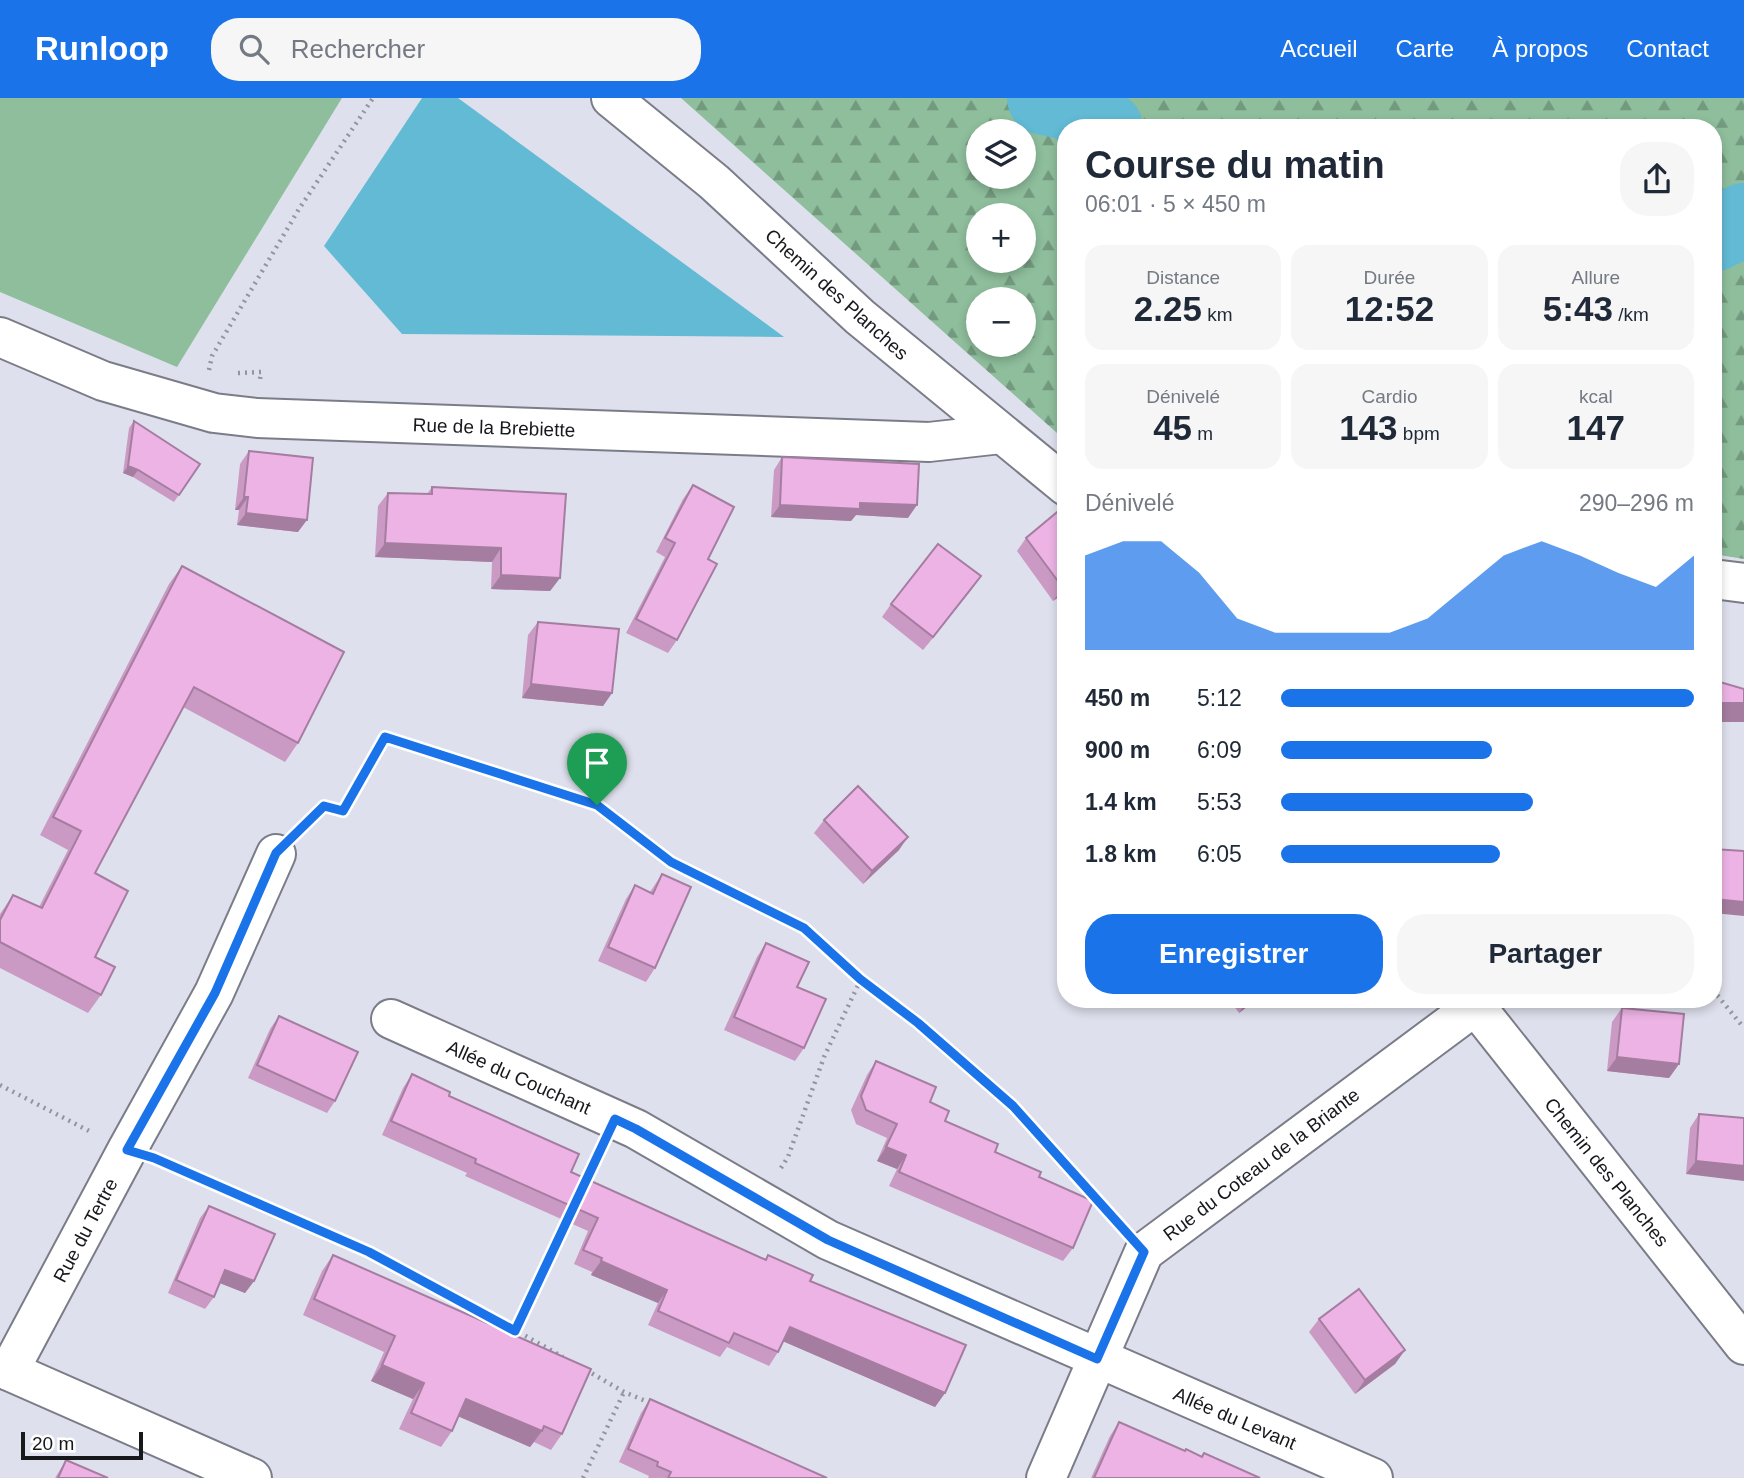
<!DOCTYPE html>
<html lang="fr">
<head>
<meta charset="utf-8">
<style>
  body { margin:0; font-family:Helvetica,sans-serif; background:#f6f6f7; color:#1f2937; height:100vh; display:flex; flex-direction:column; font-size:26px; white-space:nowrap }
  * { box-sizing:border-box; margin:0 }
  p { font-size:23px; color:#747a83 }
  .icon { flex:none; width:38px; height:38px; fill:none; stroke:currentColor; stroke-width:2; stroke-linecap:round; stroke-linejoin:round }
  .map { position:relative; flex:1; overflow:hidden }
  .drawer { position:absolute; left:1057px; top:21px; width:665px; height:889px; display:flex; flex-direction:column; background:#fff; border-radius:28px; box-shadow:0 4px 10px #0003 }
  .drawer>* { flex:none }
  .fabs { position:absolute; left:966px; top:21px; display:grid; gap:14px }
  .fabs a { display:grid; place-items:center; width:70px; height:70px; border-radius:50%; background:#fff; box-shadow:0 4px 10px #0003; font-size:35px }
  .scale { position:absolute; left:21px; bottom:18px; width:122px; box-sizing:border-box; padding-left:7px; border:4px solid #17181c; border-top:0; font-size:19px; line-height:24px; white-space:nowrap; color:#17181c; -webkit-text-stroke:5px #fff; paint-order:stroke }
  .pin { position:absolute; display:grid; place-items:center; width:60px; height:60px; color:#fff; margin:-72px -30px; border-radius:50% 50% 50% 0; rotate:-45deg; box-shadow:0 0 7px #0007 }
  .pin .icon { rotate:45deg }
  .round { display:grid; place-items:center; flex:none; width:74px; height:74px; border-radius:28px; background:#f6f6f7 }
  .overview { display:flex; align-items:center; justify-content:space-between; height:119px; padding:0 28px }
  h1 { font-size:38px; font-weight:700; line-height:52px }
  .figures { display:grid; grid-template-columns:repeat(3,1fr); gap:10px; height:119px; padding:7px 28px }
  .figures div { display:grid; align-content:center; border-radius:18px; background:#f6f6f7; text-align:center }
  .figures b { font-size:35px; font-weight:700 }
  .figures small { font-size:19px; font-weight:400 }
  .figures p { font-size:19px }
  .chart { height:196px; padding:14px 28px }
  .chart p { display:flex; justify-content:space-between }
  .chart svg { width:100%; height:126px; margin-top:7px; fill:#1a73e8; opacity:.7 }
  .action { display:flex; gap:14px; margin-top:auto; padding:14px 28px }
  .action a { flex:1; height:80px; border-radius:28px; background:#1a73e8; color:#fff; font-size:28px; font-weight:700; line-height:80px; text-align:center }
  .action a+a { background:#f6f6f7; color:#1f2937 }
  ul { padding:0 28px; list-style:none; font-size:23px }
  li { display:grid; grid-template-columns:112px 84px 1fr; align-items:center; height:52px }
  li i { height:18px; border-radius:9px; background:#1a73e8 }
  header { display:flex; align-items:center; gap:42px; box-sizing:border-box; height:98px; padding:0 35px; background:#1a73e8; color:#fff }
  header strong { font-size:33px }
  nav { display:flex; gap:38px; margin-inline-start:auto; font-size:24px }
  .search { width:490px; height:63px; background:#f6f6f7; display:flex; align-items:center; gap:18px; box-sizing:border-box; padding:0 24px; border-radius:28px; color:#747a83; font-size:26px }
  .map>svg:first-child { display:block }
</style>
</head>
<body>
<header>
<strong>Runloop</strong>
<div class="search"><svg class="icon" aria-label="search" viewBox="0 0 24 24"><circle cx="10" cy="10" r="6"/><path d="M15 15l6 6"/></svg>Rechercher</div>
<nav><a>Accueil</a><a>Carte</a><a>À propos</a><a>Contact</a></nav>
</header>
<div class="map">
<svg width="1744" height="1380" viewBox="0 0 1744 1380">
  <defs>
    <pattern id="forest-firs" width="22" height="20" patternUnits="userSpaceOnUse" patternTransform="scale(1.75)"><rect width="22" height="20" fill="#8ebe9c"/><path d="M5 1l3.5 6h-7zM16 11l3.5 6h-7z" fill="#73997e"/></pattern>
  </defs>
  <rect width="100%" height="100%" fill="#dee1ed"/>
  <polygon fill="#8ebe9c" points="0,0 342,0 177,269 0,194"/>
  <path fill="url(#forest-firs)" fill-rule="evenodd" d="M 681,0 L 1744,0 L 1744,461 L 1713,456 L 1713,30 L 1066,30 L 1066,343 ZM 978,33 L 1024,33 L 1024,79 L 978,79 ZM 978,117 L 1024,117 L 1024,163 L 978,163 ZM 978,201 L 1024,201 L 1024,247 L 978,247 Z"/>
  <polygon fill="#62bad4" points="422,0 458,0 784,239 402,236 324,148"/>
  <g fill="none" stroke-linecap="round" stroke-linejoin="round">
    <g stroke="#62bad4" stroke-width="74">
      <polyline points="1044,0 1069,5 1106,30"/>
      <polyline points="1713,137 1744,122"/>
    </g>
    <defs>
      <g id="street">
        <polyline points="611,0 714,84 860,219 1066,388"/>
        <polyline points="0,239 103,283 214,315 257,320 929,344 1001,336"/>
        <polyline points="1713,481 1744,485"/>
        <polyline points="1470,901 1744,1247"/>
        <polyline points="391,921 636,1031 828,1142 1373,1380"/>
        <polyline points="0,1269 9,1273 127,1052 214,895 276,756"/>
        <polyline points="9,1273 252,1380"/>
        <polyline points="1046,1380 1144,1154 1475,908"/>
      </g>
    </defs>
    <use href="#street" stroke="#7a7d88" stroke-width="42"/>
    <g stroke="#93959e" stroke-width="4.5" stroke-dasharray="2 5" stroke-linecap="butt">
      <polyline points="209,272 212,258 299,111 373,0"/>
      <polyline points="238,275 261,274 260,281"/>
      <polyline points="304,728 324,708 343,713 385,639 597,707 672,764 804,830 861,881 918,925 1013,1008 1119,1126"/>
      <polyline points="1713,892 1744,930"/>
      <polyline points="0,987 93,1035"/>
      <polyline points="166,1065 369,1154 458,1200 563,1259"/>
      <polyline points="781,1070 788,1059 824,959 861,881"/>
      <polyline points="584,1086 598,1056"/>
      <polyline points="515,1232 568,1119"/>
      <polyline points="586,1272 624,1294 653,1306"/>
      <polyline points="583,1380 624,1294"/>
    </g>
    <use href="#street" stroke="#fff" stroke-width="38"/>
  </g>
  <g fill="#cb9ac4">
    <polygon points="134,323 200,366 174,404 133,379 123,375 129,330"/>
    <polygon points="249,353 298,434 237,427 239,412 235,412 240,366"/>
    <polygon points="782,359 908,420 856,417 851,423 771,419 774,372"/>
    <polygon points="693,387 708,461 677,542 668,555 626,535 665,459 656,454 683,401"/>
    <polygon points="432,389 560,480 550,493 491,491 492,464 375,459 378,408 388,395 427,396"/>
    <polygon points="1026,440 1066,494 1053,503 1017,453"/>
    <polygon points="182,468 298,645 285,664 183,609 95,775 95,859 101,897 88,915 0,870 0,816 13,797 39,809 68,752 40,737 169,486"/>
    <polygon points="971,492 923,552 882,519 891,506"/>
    <polygon points="538,524 612,595 603,608 522,600 528,537"/>
    <polygon points="824,722 899,752 863,786 814,735"/>
    <polygon points="662,776 655,870 646,884 598,863 626,801 635,787 650,794"/>
    <polygon points="766,845 797,889 804,950 795,963 724,932 757,859"/>
    <polygon points="1229,901 1257,901 1239,915"/>
    <polygon points="1622,910 1679,966 1669,980 1607,973 1612,924"/>
    <polygon points="279,918 335,1003 327,1015 248,980 270,931"/>
    <polygon points="876,963 930,1004 945,1023 1039,1079 1073,1150 1063,1163 889,1088 897,1071 877,1063 887,1040 856,1026 851,1012 867,977"/>
    <polygon points="412,976 571,1074 765,1161 768,1157 810,1183 945,1295 935,1309 783,1243 778,1254 769,1268 727,1249 720,1259 648,1227 658,1205 591,1177 592,1174 574,1166 588,1133 465,1078 467,1075 382,1037 403,990"/>
    <polygon points="1699,1016 1744,1020 1686,1076 1690,1030"/>
    <polygon points="209,1108 254,1183 245,1195 220,1185 214,1199 205,1211 168,1195 200,1120"/>
    <polygon points="333,1157 562,1336 551,1352 534,1344 530,1349 458,1318 452,1333 441,1349 399,1331 413,1301 371,1283 384,1254 303,1217 322,1173"/>
    <polygon points="1319,1221 1405,1252 1395,1266 1355,1296 1309,1234"/>
    <polygon points="650,1301 827,1380 648,1380 649,1378 619,1364 641,1315"/>
    <polygon points="1119,1324 1184,1353 1201,1358 1204,1355 1260,1380 1091,1380 1110,1338"/>
    <polygon points="66,1362 108,1380 55,1380"/>
  </g>
  <g fill="#a57da0">
    <polygon points="128,368 138,372 133,379 123,375"/>
    <polygon points="244,399 248,399 239,412 235,412"/>
    <polygon points="860,405 917,407 908,420 856,417 851,423 771,419 780,407"/>
    <polygon points="246,415 307,422 298,434 237,427"/>
    <polygon points="385,445 501,450 492,464 375,459"/>
    <polygon points="501,477 560,480 550,493 491,491"/>
    <polygon points="981,478 971,492 923,552 933,539"/>
    <polygon points="1066,488 1066,494 1053,503 1063,490"/>
    <polygon points="531,586 612,595 603,608 522,600"/>
    <rect x="1713" y="605" width="31" height="19"/>
    <polygon points="908,739 899,752 863,786 872,773"/>
    <polygon points="1713,801 1744,804 1744,818 1713,815"/>
    <polygon points="1257,901 1239,915 1248,902"/>
    <polygon points="1617,959 1679,966 1669,980 1607,973"/>
    <polygon points="886,1049 906,1057 897,1071 877,1063"/>
    <polygon points="1696,1063 1744,1068 1744,1083 1686,1076"/>
    <polygon points="601,1163 667,1192 658,1205 591,1177"/>
    <polygon points="225,1172 254,1183 245,1195 217,1184"/>
    <polygon points="790,1229 945,1295 935,1309 780,1242"/>
    <polygon points="1405,1252 1395,1266 1355,1296 1365,1282"/>
    <polygon points="382,1267 424,1285 413,1301 371,1283"/>
    <polygon points="466,1301 542,1333 530,1349 455,1317"/>
  </g>
  <g fill="#ecb3e4" stroke="#a57da0" stroke-width="2">
    <polygon points="134,323 200,366 179,397 138,372 128,368"/>
    <polygon points="249,353 313,360 307,422 246,415 248,399 244,399"/>
    <polygon points="782,359 919,366 917,407 860,405 860,411 780,407"/>
    <polygon points="693,387 734,409 708,461 717,466 677,542 636,521 675,445 665,440"/>
    <polygon points="432,389 566,396 560,480 501,477 501,450 385,445 388,395 432,396"/>
    <polygon points="1062,410 1066,414 1066,488 1063,490 1026,440"/>
    <polygon points="938,446 981,478 933,539 891,506"/>
    <polygon points="182,468 344,554 298,645 194,589 95,775 128,793 95,859 115,869 101,897 0,844 0,822 13,797 42,810 81,733 53,719"/>
    <polygon points="538,524 619,531 612,595 531,586"/>
    <polygon points="1713,582 1744,591 1744,605 1713,605"/>
    <polygon points="858,688 908,739 872,773 824,722"/>
    <polygon points="1713,751 1744,753 1744,804 1713,801"/>
    <polygon points="662,776 691,789 655,870 608,849 635,787 653,796"/>
    <polygon points="766,845 809,864 797,889 826,901 804,950 734,919"/>
    <polygon points="1622,910 1684,916 1679,966 1617,959"/>
    <polygon points="279,918 358,954 335,1003 257,967"/>
    <polygon points="876,963 936,989 930,1004 949,1013 945,1023 998,1046 995,1054 1041,1074 1039,1079 1093,1103 1073,1150 899,1074 906,1057 886,1049 897,1026 866,1012 861,998"/>
    <polygon points="412,976 450,994 449,998 579,1056 571,1074 766,1162 768,1157 813,1177 810,1183 966,1247 945,1295 790,1229 778,1254 734,1235 729,1245 658,1213 667,1192 601,1163 602,1160 583,1152 598,1120 475,1065 476,1061 391,1023"/>
    <polygon points="1699,1016 1744,1020 1744,1068 1696,1063"/>
    <polygon points="209,1108 275,1136 254,1183 225,1172 214,1199 176,1182"/>
    <polygon points="333,1157 591,1271 562,1336 544,1328 542,1333 466,1301 452,1333 411,1315 424,1285 382,1267 395,1238 314,1201"/>
    <polygon points="1359,1191 1405,1252 1365,1282 1319,1221"/>
    <polygon points="650,1301 827,1380 668,1380 671,1374 657,1368 658,1364 628,1351"/>
    <polygon points="1119,1324 1185,1353 1186,1351 1202,1359 1204,1355 1260,1380 1094,1380"/>
    <polygon points="66,1362 108,1380 58,1380"/>
  </g>
  <g fill="none" stroke-linecap="round" stroke-linejoin="round">
    <defs>
      <polygon id="route" points="385,639 597,707 671,764 804,830 860,881 918,925 1013,1008 1144,1154 1097,1261 828,1142 636,1031 615,1021 515,1233 369,1154 154,1060 127,1052 215,895 276,755 324,708 343,713"/>
    </defs>
    <use href="#route" stroke="#fff" stroke-width="14"/>
    <use href="#route" stroke="#1a73e8" stroke-width="9"/>
  </g>
  <g text-anchor="middle" stroke-width="5" stroke-linejoin="round" paint-order="stroke">
    <g font-size="19" fill="#17181c" stroke="#fff">
      <text transform="translate(837 196) rotate(42)" y="7">Chemin des Planches</text>
      <text transform="translate(494 329) rotate(2)" y="7">Rue de la Brebiette</text>
      <text transform="translate(519 979) rotate(24)" y="7">Allée du Couchant</text>
      <text transform="translate(1261 1066) rotate(-37)" y="7">Rue du Coteau de la Briante</text>
      <text transform="translate(1607 1074) rotate(51)" y="7">Chemin des Planches</text>
      <text transform="translate(85 1132) rotate(-62)" y="7">Rue du Tertre</text>
      <text transform="translate(1235 1320) rotate(23)" y="7">Allée du Levant</text>
    </g>
  </g>
</svg>
<div class="fabs">
<a><svg class="icon" aria-label="layers" viewBox="0 0 24 24"><path d="M12 4l9 5-9 5-9-5zM3 14l9 5 9-5"/></svg></a>
<a>+</a>
<a>−</a>
</div>
<div class="scale">20 m</div>
<div class="pin" style="left:597px;top:707px;background:#1e9e55"><svg class="icon" aria-label="arrive" viewBox="0 0 24 24"><path d="M6 21V4h12l-3 4 3 4H6"/></svg></div>
<section class="drawer">
<div class="overview"><div><h1>Course du matin</h1><p>06:01 · 5 × 450 m</p></div><a class="round"><svg class="icon" aria-label="share" viewBox="0 0 24 24"><path d="M12 15V3M7 8l5-5 5 5M5 13v7h14v-7"/></svg></a></div>
<div class="figures">
<div><p>Distance</p><b>2.25<small> km</small></b></div>
<div><p>Durée</p><b>12:52</b></div>
<div><p>Allure</p><b>5:43<small> /km</small></b></div>
</div>
<div class="figures">
<div><p>Dénivelé</p><b>45<small> m</small></b></div>
<div><p>Cardio</p><b>143<small> bpm</small></b></div>
<div><p>kcal</p><b>147</b></div>
</div>
<div class="chart"><p><span>Dénivelé</span>290–296 m</p>
<svg viewBox="0 0 160 44" preserveAspectRatio="none"><path d="M0 44V11L10 6L20 6L30 17L40 33L50 38L60 38L70 38L80 38L90 33L100 22L110 11L120 6L130 11L140 17L150 22L160 11V44z"/></svg>
</div>
<ul>
<li><b>450 m</b>5:12<i style="width:100%"></i></li>
<li><b>900 m</b>6:09<i style="width:51%"></i></li>
<li><b>1.4 km</b>5:53<i style="width:61%"></i></li>
<li><b>1.8 km</b>6:05<i style="width:53%"></i></li>
</ul>
<div class="action"><a>Enregistrer</a><a>Partager</a></div>
</section>
</div>
</body>
</html>
